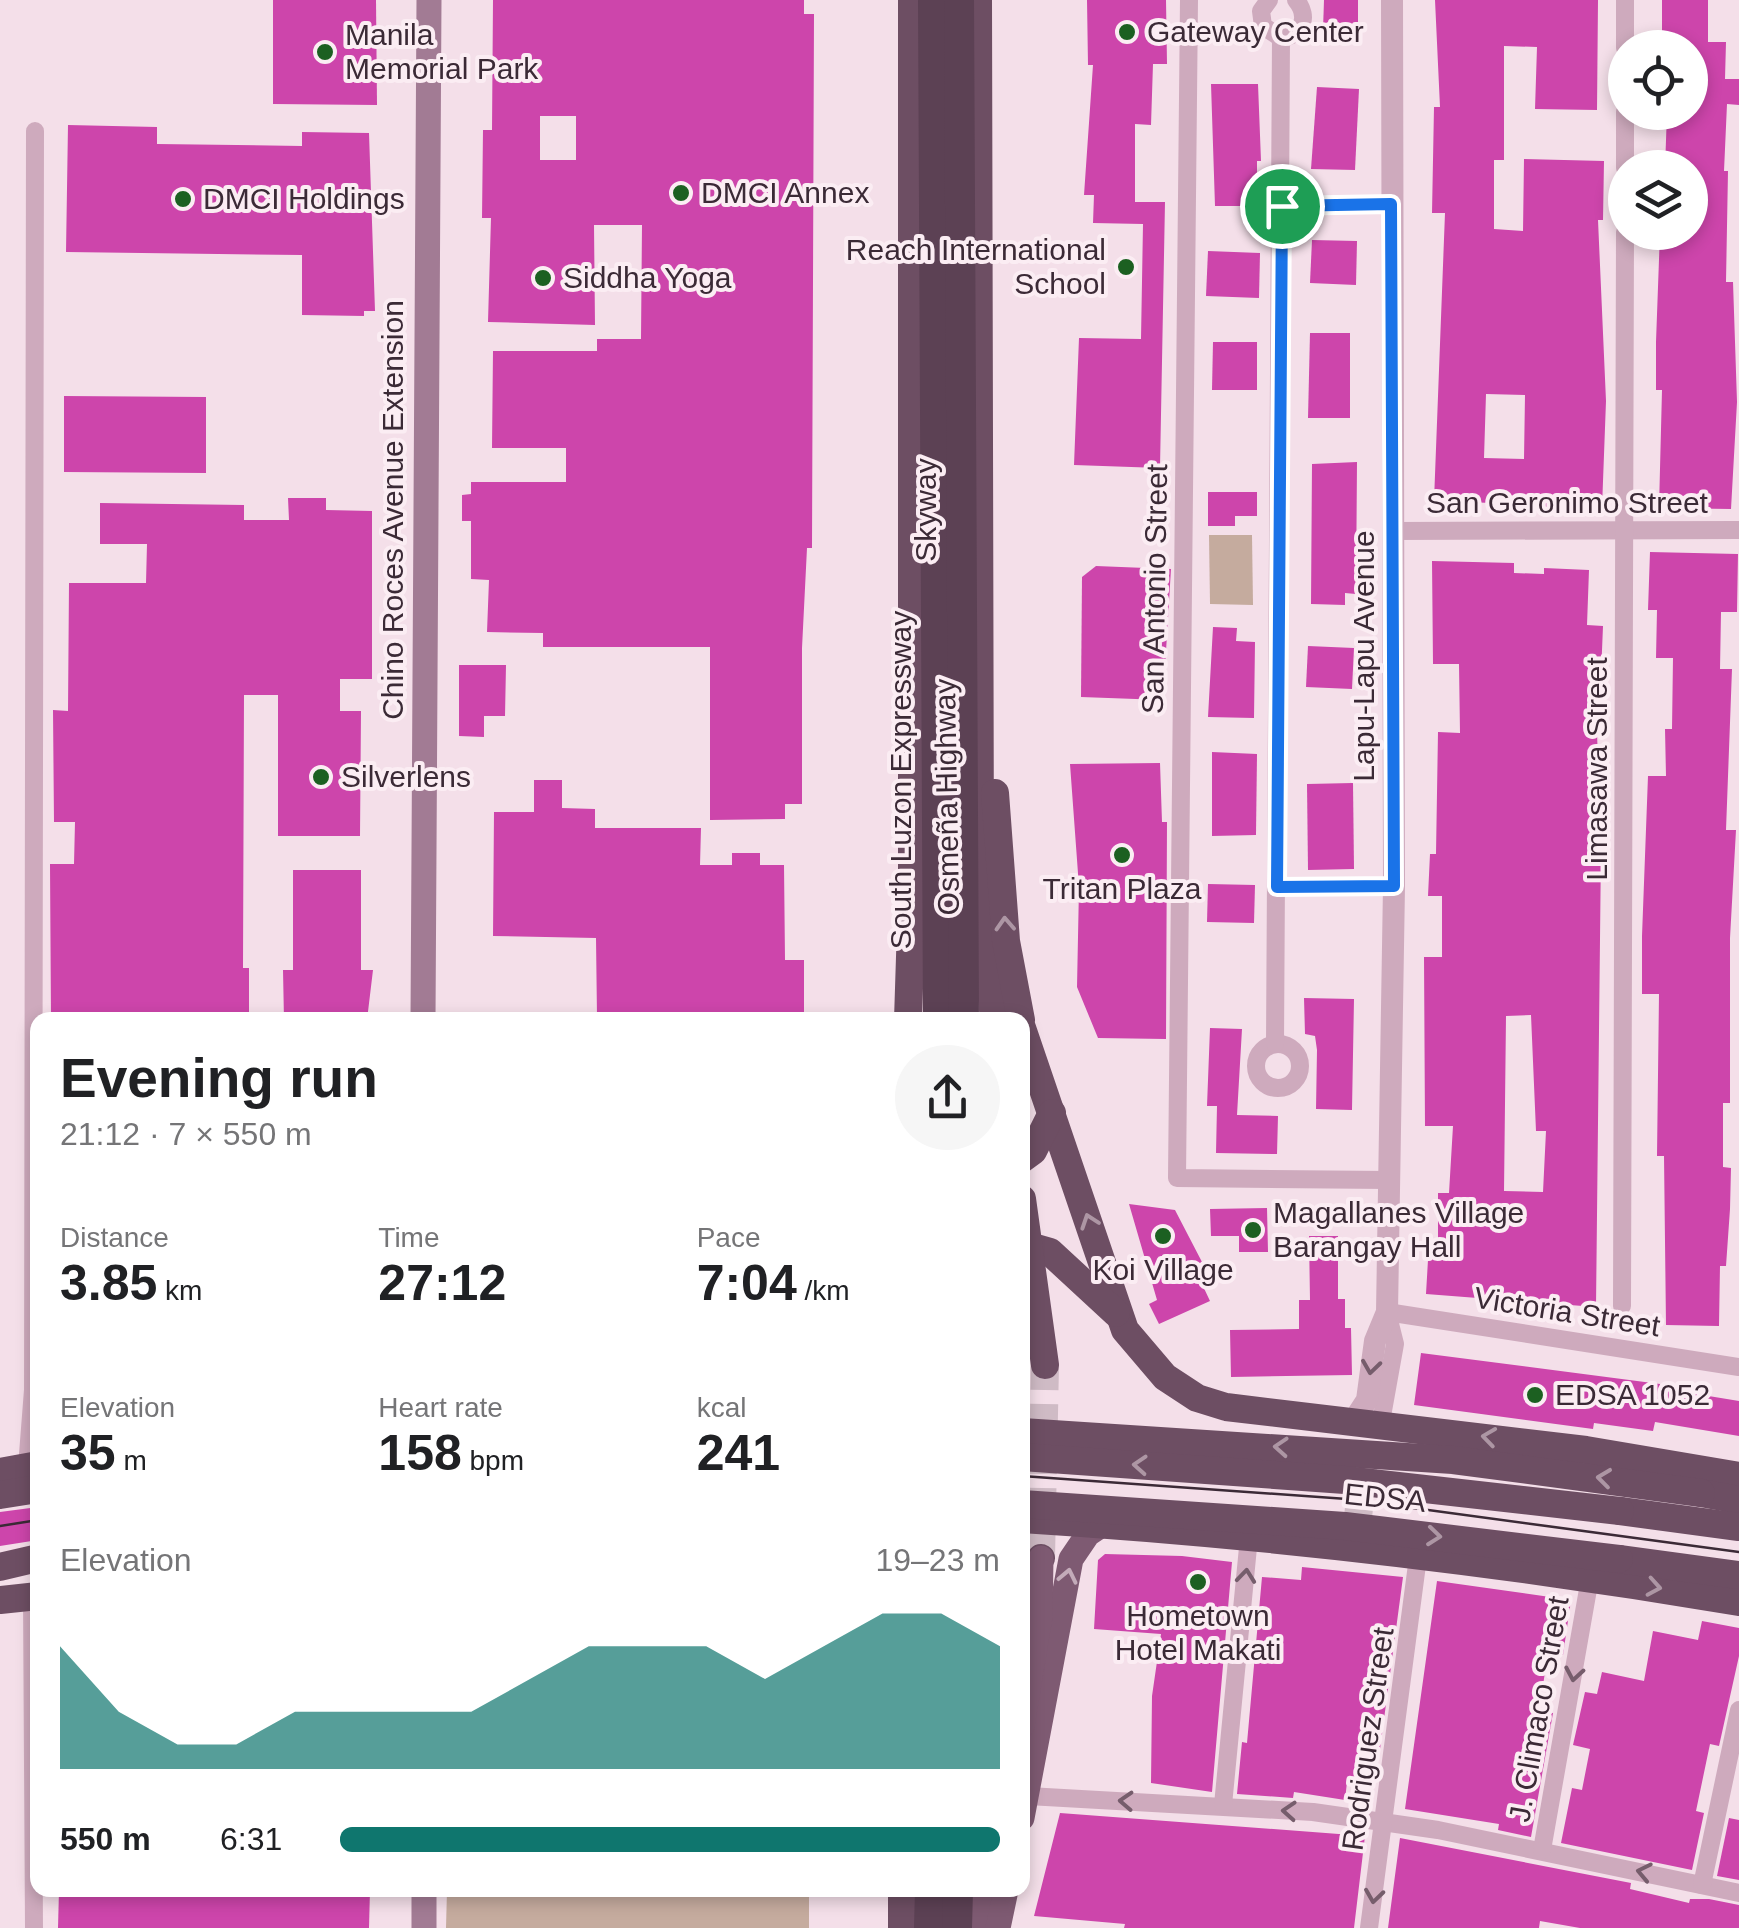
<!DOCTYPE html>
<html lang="en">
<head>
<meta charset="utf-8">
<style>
  body { margin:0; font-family:Helvetica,sans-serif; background:#f6f6f6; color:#202124; height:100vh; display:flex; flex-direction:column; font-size:38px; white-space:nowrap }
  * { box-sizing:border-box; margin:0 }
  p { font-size:32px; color:#757577 }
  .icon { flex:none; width:55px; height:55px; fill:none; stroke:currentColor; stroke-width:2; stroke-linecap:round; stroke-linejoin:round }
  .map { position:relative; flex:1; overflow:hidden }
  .side { position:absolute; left:30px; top:1012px; width:1000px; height:885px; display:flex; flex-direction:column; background:#fff; border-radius:20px; box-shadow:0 5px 15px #0003 }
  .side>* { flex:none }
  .controls { position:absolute; left:1608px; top:30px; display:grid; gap:20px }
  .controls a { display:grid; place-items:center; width:100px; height:100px; border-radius:50%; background:#fff; box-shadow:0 5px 15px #0003; font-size:50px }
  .pin { position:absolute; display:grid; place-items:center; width:85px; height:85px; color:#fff; margin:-42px; border:5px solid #fff; border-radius:50%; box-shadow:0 2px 10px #0007 }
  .round { display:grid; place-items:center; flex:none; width:105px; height:105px; border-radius:52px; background:#f6f6f6 }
  .head { display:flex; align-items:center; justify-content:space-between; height:170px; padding:0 30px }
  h1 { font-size:55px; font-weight:700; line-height:75px }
  .metrics { display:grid; grid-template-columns:repeat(3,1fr); gap:15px; height:170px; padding:10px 30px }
  .metrics div { display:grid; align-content:center }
  .metrics b { font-size:50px; font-weight:700 }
  .metrics small { font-size:28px; font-weight:400 }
  .metrics p { font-size:28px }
  .chart { height:280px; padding:20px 30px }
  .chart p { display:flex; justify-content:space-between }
  .chart svg { width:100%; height:180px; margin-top:10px; fill:#0f766e; opacity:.7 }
  ul { padding:0 30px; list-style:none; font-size:32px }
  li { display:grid; grid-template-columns:160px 120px 1fr; align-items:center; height:75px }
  li i { height:25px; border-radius:12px; background:#0f766e }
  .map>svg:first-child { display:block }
</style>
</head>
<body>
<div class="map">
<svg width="1739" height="1928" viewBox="0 0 1739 1928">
  <rect width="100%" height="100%" fill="#f4dfe9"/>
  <g fill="#c5ab9e">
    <polygon points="1209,535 1252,535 1253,605 1210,604"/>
    <polygon points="447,1890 809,1890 809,1928 446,1928"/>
  </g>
  <g fill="#cd45ab" fill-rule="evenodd">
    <polygon points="273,0 376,0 377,105 273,104"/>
    <path d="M 493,0 L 804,0 L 804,14 L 814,14 L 812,548 L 807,548 L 802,648 L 802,804 L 785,804 L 785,819 L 710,820 L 710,647 L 543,647 L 543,633 L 487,632 L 489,580 L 471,579 L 471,521 L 462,521 L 462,495 L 471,494 L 471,482 L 566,482 L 566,448 L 492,448 L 493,351 L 597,351 L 597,339 L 641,339 L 642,225 L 594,225 L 595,325 L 488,322 L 491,218 L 482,218 L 483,130 L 492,130 ZM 540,116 L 576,116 L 576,160 L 540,160 Z"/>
    <polygon points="1087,0 1166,0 1167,64 1153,64 1151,125 1135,124 1135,202 1165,202 1160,468 1074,465 1079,338 1141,339 1143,224 1093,223 1094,195 1084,195 1093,65 1088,65"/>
    <polygon points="1324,0 1358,0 1358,31 1323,30"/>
    <path d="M 1435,0 L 1598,0 L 1597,110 L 1535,109 L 1537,47 L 1504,46 L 1504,160 L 1494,160 L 1494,229 L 1523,231 L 1524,159 L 1604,161 L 1603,220 L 1598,220 L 1606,401 L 1602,508 L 1522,509 L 1522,504 L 1434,501 L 1445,213 L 1432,213 L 1434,107 L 1440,107 ZM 1486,394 L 1525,395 L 1524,459 L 1484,458 Z"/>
    <polygon points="1662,0 1708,0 1708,42 1726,42 1725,79 1739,79 1739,105 1727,104 1724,171 1728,171 1726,282 1733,282 1737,402 1731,509 1659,508 1662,390 1656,390 1656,342 1660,232 1690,232 1690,168 1665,168 1667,112 1690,112 1690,48 1662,48"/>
    <polygon points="1211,84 1258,84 1261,161 1257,161 1257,206 1215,206"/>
    <polygon points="1317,87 1359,89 1355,170 1311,169"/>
    <polygon points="68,125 157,127 157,144 302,146 302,132 369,133 375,311 364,311 364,316 302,315 302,255 66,252"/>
    <polygon points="1312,240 1357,241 1356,285 1310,283"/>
    <polygon points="1208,251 1260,253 1259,298 1206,296"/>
    <polygon points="1310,333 1350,333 1350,418 1308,418"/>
    <polygon points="1213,342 1257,342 1257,390 1212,390"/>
    <polygon points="64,396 206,397 206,473 64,472"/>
    <polygon points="1357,462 1356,594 1345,593 1345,605 1311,604 1312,464"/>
    <polygon points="1208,492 1257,492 1257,516 1235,516 1235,526 1208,526"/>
    <polygon points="288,498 326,498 326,510 372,511 372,679 340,679 340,711 361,711 360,836 278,836 278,695 244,695 243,968 249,968 249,1020 51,1020 50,864 74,864 75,822 54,822 53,710 68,711 69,583 146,583 147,544 100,544 100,503 244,505 244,520 289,520"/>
    <polygon points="1650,552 1738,554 1737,612 1721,612 1720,669 1732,669 1726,830 1736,830 1730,938 1730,1103 1723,1103 1723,1167 1731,1168 1730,1209 1726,1266 1720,1266 1719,1326 1666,1325 1664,1156 1657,1156 1659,994 1642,994 1642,936 1648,776 1666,776 1665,729 1672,729 1673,658 1656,658 1657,610 1648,610"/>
    <path d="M 1432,561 L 1514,563 L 1514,573 L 1544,574 L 1544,568 L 1589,570 L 1587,625 L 1603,626 L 1601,675 L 1595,675 L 1601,847 L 1596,1307 L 1426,1294 L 1429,1243 L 1438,1244 L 1438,1193 L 1449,1193 L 1453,1126 L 1425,1126 L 1424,957 L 1442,957 L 1442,896 L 1428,896 L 1430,854 L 1436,854 L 1438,732 L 1460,733 L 1459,664 L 1433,664 ZM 1531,1015 L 1536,1131 L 1546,1131 L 1543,1192 L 1504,1191 L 1506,1016 Z"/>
    <polygon points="1096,566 1171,569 1163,700 1081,697 1082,577"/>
    <polygon points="1213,627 1237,628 1236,641 1255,642 1254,718 1208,717"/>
    <polygon points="1308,646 1354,648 1352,689 1306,687"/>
    <polygon points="459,665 506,665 505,716 484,716 484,737 459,736"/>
    <polygon points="1212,752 1257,754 1256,835 1212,836"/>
    <polygon points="1160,763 1162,822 1167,822 1166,1039 1098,1038 1077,987 1079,887 1070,764"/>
    <polygon points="534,780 562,780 562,808 595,809 595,828 701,828 700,865 732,865 732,853 760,853 760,865 784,865 785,960 804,960 804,1020 597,1017 596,938 493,936 494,812 534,812"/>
    <polygon points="1353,783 1354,869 1308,870 1307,784"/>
    <polygon points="293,870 361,870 361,970 373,970 367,1020 284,1020 283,970 293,970"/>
    <polygon points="1208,884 1255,885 1254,923 1207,922"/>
    <polygon points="1304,998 1354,999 1352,1110 1316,1109 1317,1050 1315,1036 1305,1034"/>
    <polygon points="1210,1028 1242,1029 1237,1115 1278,1116 1277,1154 1216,1153 1217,1106 1207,1106"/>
    <polygon points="1129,1204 1175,1210 1202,1262 1194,1267 1210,1301 1159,1324 1149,1304 1157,1300"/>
    <polygon points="1267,1208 1268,1252 1239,1252 1239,1236 1211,1236 1210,1209"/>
    <polygon points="1309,1236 1338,1236 1338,1299 1345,1299 1345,1328 1351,1328 1352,1375 1231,1377 1230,1330 1299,1329 1299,1300 1310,1300"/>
    <polygon points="1421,1353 1660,1384 1660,1388 1739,1401 1739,1436 1655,1422 1653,1431 1594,1423 1593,1429 1414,1405"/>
    <polygon points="38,1507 38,1540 0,1546 0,1512"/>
    <polygon points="1105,1554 1182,1556 1232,1562 1212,1792 1151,1783 1152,1696 1161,1634 1094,1629 1098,1560"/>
    <polygon points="1302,1567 1403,1577 1380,1749 1373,1748 1370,1784 1347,1782 1345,1800 1294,1792 1293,1798 1237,1794 1242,1742 1247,1743 1262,1577 1301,1580"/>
    <polygon points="1437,1581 1571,1600 1563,1655 1548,1653 1539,1711 1553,1713 1531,1837 1498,1830 1499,1824 1405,1809"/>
    <polygon points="1702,1621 1739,1628 1739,1656 1719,1746 1710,1744 1696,1811 1704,1813 1692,1870 1561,1843 1572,1788 1582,1790 1590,1749 1573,1745 1585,1692 1597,1694 1602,1672 1644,1681 1653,1631 1698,1640"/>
    <polygon points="1060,1813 1365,1836 1354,1928 1124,1928 1125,1924 1034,1916"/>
    <polygon points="1729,1818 1739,1820 1739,1880 1717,1876"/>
    <polygon points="1400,1838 1631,1883 1630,1889 1689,1903 1690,1899 1709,1899 1739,1905 1739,1928 1580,1928 1540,1921 1539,1928 1388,1928"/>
    <polygon points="59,1890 370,1890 369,1928 58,1928"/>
  </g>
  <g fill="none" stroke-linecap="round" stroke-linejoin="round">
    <g stroke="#cfbbc5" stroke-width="28" stroke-dasharray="28 14" stroke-linecap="butt">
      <polyline points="1356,1537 1364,1459"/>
      <polyline points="1041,1558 1045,1365"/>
    </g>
    <g stroke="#ceaabd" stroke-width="18">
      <polyline points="1189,0 1177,1178 1389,1180"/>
      <path d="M 1269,0 L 1261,11 L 1263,26 L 1281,38 C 1302,36 1310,17 1296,0"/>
      <polyline points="1625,0 1625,48"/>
      <polyline points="1625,112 1625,168"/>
      <polyline points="1282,206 1391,204"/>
      <polyline points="1395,531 1739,530"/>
      <polyline points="1277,887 1394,886"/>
      <circle cx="1278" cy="1066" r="22"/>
      <polyline points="1275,1044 1281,38"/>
      <polyline points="1622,1306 1625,232"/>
      <polyline points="1381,1422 1395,1344 1387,1312 1739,1367"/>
      <polyline points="27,1467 33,1390 35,131"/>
      <polyline points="32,1597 34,1928"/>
      <polyline points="1028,1796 1313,1812 1438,1830 1739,1893"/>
      <polyline points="1223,1805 1249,1537"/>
      <polyline points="1542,1850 1590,1578"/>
      <polyline points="1702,1885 1739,1710"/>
      <polyline points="1369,1928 1418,1557"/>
    </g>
    <polyline stroke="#ceaabd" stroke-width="22" points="1354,1420 1367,1400 1375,1341 1387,1312 1394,886 1392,0"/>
    <g stroke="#a27b94" stroke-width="25">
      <polyline points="423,1020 429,0"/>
      <polyline points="424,1928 424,1890"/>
    </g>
    <g stroke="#7e5a72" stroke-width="25">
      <polyline points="1022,1818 1071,1559 1088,1534 1103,1524"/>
      <polyline points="976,1928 983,1890"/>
      <polyline points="998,1928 1006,1890"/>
    </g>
    <g stroke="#6d4e63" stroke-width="28">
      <polyline points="978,0 980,880 994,1020"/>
      <polyline points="995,793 1006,941 1021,1020"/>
      <polyline points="908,1020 912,894 912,0"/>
      <polyline points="1022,1028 1125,1330 1165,1377 1197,1398 1226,1407 1586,1450 1739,1476"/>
      <polyline points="1022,1159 1033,1151 1052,1113"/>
      <polyline points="1022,1244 1050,1252 1116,1313"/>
      <polyline points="0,1472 38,1465"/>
      <polyline points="1701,1493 1739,1500"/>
      <polyline points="0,1495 38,1489"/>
      <polyline points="1620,1511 1739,1527"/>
      <path d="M 1022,1519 C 1262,1534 1502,1562 1739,1602"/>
      <polyline points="1619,1559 1739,1575"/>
      <polyline points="0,1567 38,1558"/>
      <polyline points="1022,1588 1041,1558"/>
      <polyline points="0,1600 38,1596"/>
      <polyline points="902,1928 902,1890"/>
    </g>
    <g stroke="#5c4154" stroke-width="30">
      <polyline points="933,0 938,1020"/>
      <polyline points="959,0 964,1020"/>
      <polyline points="929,1928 930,1890"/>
      <polyline points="957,1928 958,1890"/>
    </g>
    <g stroke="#3b2a36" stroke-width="2.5">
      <polyline points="1022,1476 1347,1499 1739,1552"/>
      <polyline points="0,1526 38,1520"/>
    </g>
    <polyline stroke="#7e5a72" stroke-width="25" points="1022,1726 1040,1617 1041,1558"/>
    <g stroke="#6d4e63" stroke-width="28">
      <polyline points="1022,1199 1045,1365"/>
      <polyline points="1022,1432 1453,1460 1701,1493"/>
      <polyline points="1022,1457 1345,1480 1620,1511"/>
      <polyline points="1022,1504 1345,1526 1619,1559"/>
    </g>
  </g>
  <defs><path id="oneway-chevron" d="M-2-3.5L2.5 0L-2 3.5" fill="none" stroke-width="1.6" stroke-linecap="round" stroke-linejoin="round" transform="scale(2.5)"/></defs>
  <g stroke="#ad96a4">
    <use href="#oneway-chevron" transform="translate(1005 924) rotate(-93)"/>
    <use href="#oneway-chevron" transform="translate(1089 1221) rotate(-109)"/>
    <use href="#oneway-chevron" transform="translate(1489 1437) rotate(-172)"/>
    <use href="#oneway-chevron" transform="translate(1281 1447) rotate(-176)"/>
    <use href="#oneway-chevron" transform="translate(1140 1465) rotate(-176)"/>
    <use href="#oneway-chevron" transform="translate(1604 1478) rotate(-173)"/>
    <use href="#oneway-chevron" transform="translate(1434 1536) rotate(6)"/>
    <use href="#oneway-chevron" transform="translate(1654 1587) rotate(10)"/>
  </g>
  <g stroke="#765d6c">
    <use href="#oneway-chevron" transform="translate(1371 1367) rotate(98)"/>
    <use href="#oneway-chevron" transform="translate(1246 1576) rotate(-84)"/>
    <use href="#oneway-chevron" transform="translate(1574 1674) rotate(100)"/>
    <use href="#oneway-chevron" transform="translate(1126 1801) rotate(-177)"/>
    <use href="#oneway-chevron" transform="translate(1289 1811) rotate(-176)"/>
    <use href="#oneway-chevron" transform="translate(1644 1872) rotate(-168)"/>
    <use href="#oneway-chevron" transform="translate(1374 1896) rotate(98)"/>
  </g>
  <use stroke="#c3abb9" href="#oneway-chevron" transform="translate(1068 1576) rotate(-78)"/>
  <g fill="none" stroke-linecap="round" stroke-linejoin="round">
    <defs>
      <polygon id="route" points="1391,204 1394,886 1277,887 1282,206"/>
    </defs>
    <use href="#route" stroke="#fff" stroke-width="20"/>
    <use href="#route" stroke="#1a73e8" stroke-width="12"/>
  </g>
  <g fill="#1c6021" stroke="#fbedf3" stroke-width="4">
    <circle cx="1127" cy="32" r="10"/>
    <circle cx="325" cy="52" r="10"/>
    <circle cx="681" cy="193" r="10"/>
    <circle cx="183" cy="199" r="10"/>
    <circle cx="1126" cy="267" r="10"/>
    <circle cx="543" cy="278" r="10"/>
    <circle cx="321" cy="777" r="10"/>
    <circle cx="1122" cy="855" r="10"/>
    <circle cx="1253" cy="1230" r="10"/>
    <circle cx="1163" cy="1236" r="10"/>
    <circle cx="1535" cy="1395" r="10"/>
    <circle cx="1198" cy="1582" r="10"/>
  </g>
  <g text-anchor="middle" stroke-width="8" stroke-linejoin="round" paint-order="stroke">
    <g font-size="30" fill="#3b2a36" stroke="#fbedf3" text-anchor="start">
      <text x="1147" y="42">Gateway Center</text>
      <text x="345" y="45">Manila<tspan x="345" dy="34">Memorial Park</tspan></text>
      <text x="701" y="203">DMCI Annex</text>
      <text x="203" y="209">DMCI Holdings</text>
      <text x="1106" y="260" text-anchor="end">Reach International<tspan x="1106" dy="34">School</tspan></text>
      <text x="563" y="288">Siddha Yoga</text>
      <text x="341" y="787">Silverlens</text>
      <text x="1122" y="899" text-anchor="middle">Tritan Plaza</text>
      <text x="1273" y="1223">Magallanes Village<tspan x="1273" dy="34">Barangay Hall</tspan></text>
      <text x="1163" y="1280" text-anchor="middle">Koi Village</text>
      <text x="1555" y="1405">EDSA 1052</text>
      <text x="1198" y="1626" text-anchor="middle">Hometown<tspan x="1198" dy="34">Hotel Makati</tspan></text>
    </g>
    <g font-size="30" fill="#3b2a36" stroke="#fbedf3">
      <text x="1567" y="513">San Geronimo Street</text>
      <text transform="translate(393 510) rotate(-90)" y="10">Chino Roces Avenue Extension</text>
      <text transform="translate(926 510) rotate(-90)" y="10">Skyway</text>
      <text transform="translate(1155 589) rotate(-89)" y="10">San Antonio Street</text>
      <text transform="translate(1364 656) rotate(-90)" y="10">Lapu-Lapu Avenue</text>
      <text transform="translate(1597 769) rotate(-90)" y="10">Limasawa Street</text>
      <text transform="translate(901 780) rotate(-90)" y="10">South Luzon Expressway</text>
      <text transform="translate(947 797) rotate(-91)" y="10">Osmeña Highway</text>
      <text transform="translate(1567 1312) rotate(9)" y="10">Victoria Street</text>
      <text transform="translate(1385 1498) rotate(6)" y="10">EDSA</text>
      <text transform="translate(1539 1709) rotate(-80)" y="10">J. Climaco Street</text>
      <text transform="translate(1368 1739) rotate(-82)" y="10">Rodriguez Street</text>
    </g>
  </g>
</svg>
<div class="controls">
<a><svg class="icon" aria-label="locate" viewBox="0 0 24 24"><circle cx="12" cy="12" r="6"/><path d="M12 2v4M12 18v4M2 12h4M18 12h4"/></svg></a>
<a><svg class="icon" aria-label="layers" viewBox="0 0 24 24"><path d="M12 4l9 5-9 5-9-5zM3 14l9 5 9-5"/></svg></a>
</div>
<div class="pin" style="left:1282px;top:206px;background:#1e9e55"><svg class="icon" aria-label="arrive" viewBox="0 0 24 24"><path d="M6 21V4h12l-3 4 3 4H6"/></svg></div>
<section class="side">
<div class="head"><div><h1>Evening run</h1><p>21:12 · 7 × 550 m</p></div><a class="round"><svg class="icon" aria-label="share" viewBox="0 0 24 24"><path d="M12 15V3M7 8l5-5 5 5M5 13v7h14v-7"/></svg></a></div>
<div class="metrics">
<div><p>Distance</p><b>3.85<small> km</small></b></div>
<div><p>Time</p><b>27:12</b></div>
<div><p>Pace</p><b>7:04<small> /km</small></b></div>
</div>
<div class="metrics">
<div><p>Elevation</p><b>35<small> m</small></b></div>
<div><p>Heart rate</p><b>158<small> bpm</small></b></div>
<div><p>kcal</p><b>241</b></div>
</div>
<div class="chart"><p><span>Elevation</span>19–23 m</p>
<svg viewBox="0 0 160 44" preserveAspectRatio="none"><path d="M0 44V14L10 30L20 38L30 38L40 30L50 30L60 30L70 30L80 22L90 14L100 14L110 14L120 22L130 14L140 6L150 6L160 14V44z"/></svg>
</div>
<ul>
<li><b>550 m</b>6:31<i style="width:100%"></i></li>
</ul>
</section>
</div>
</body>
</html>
